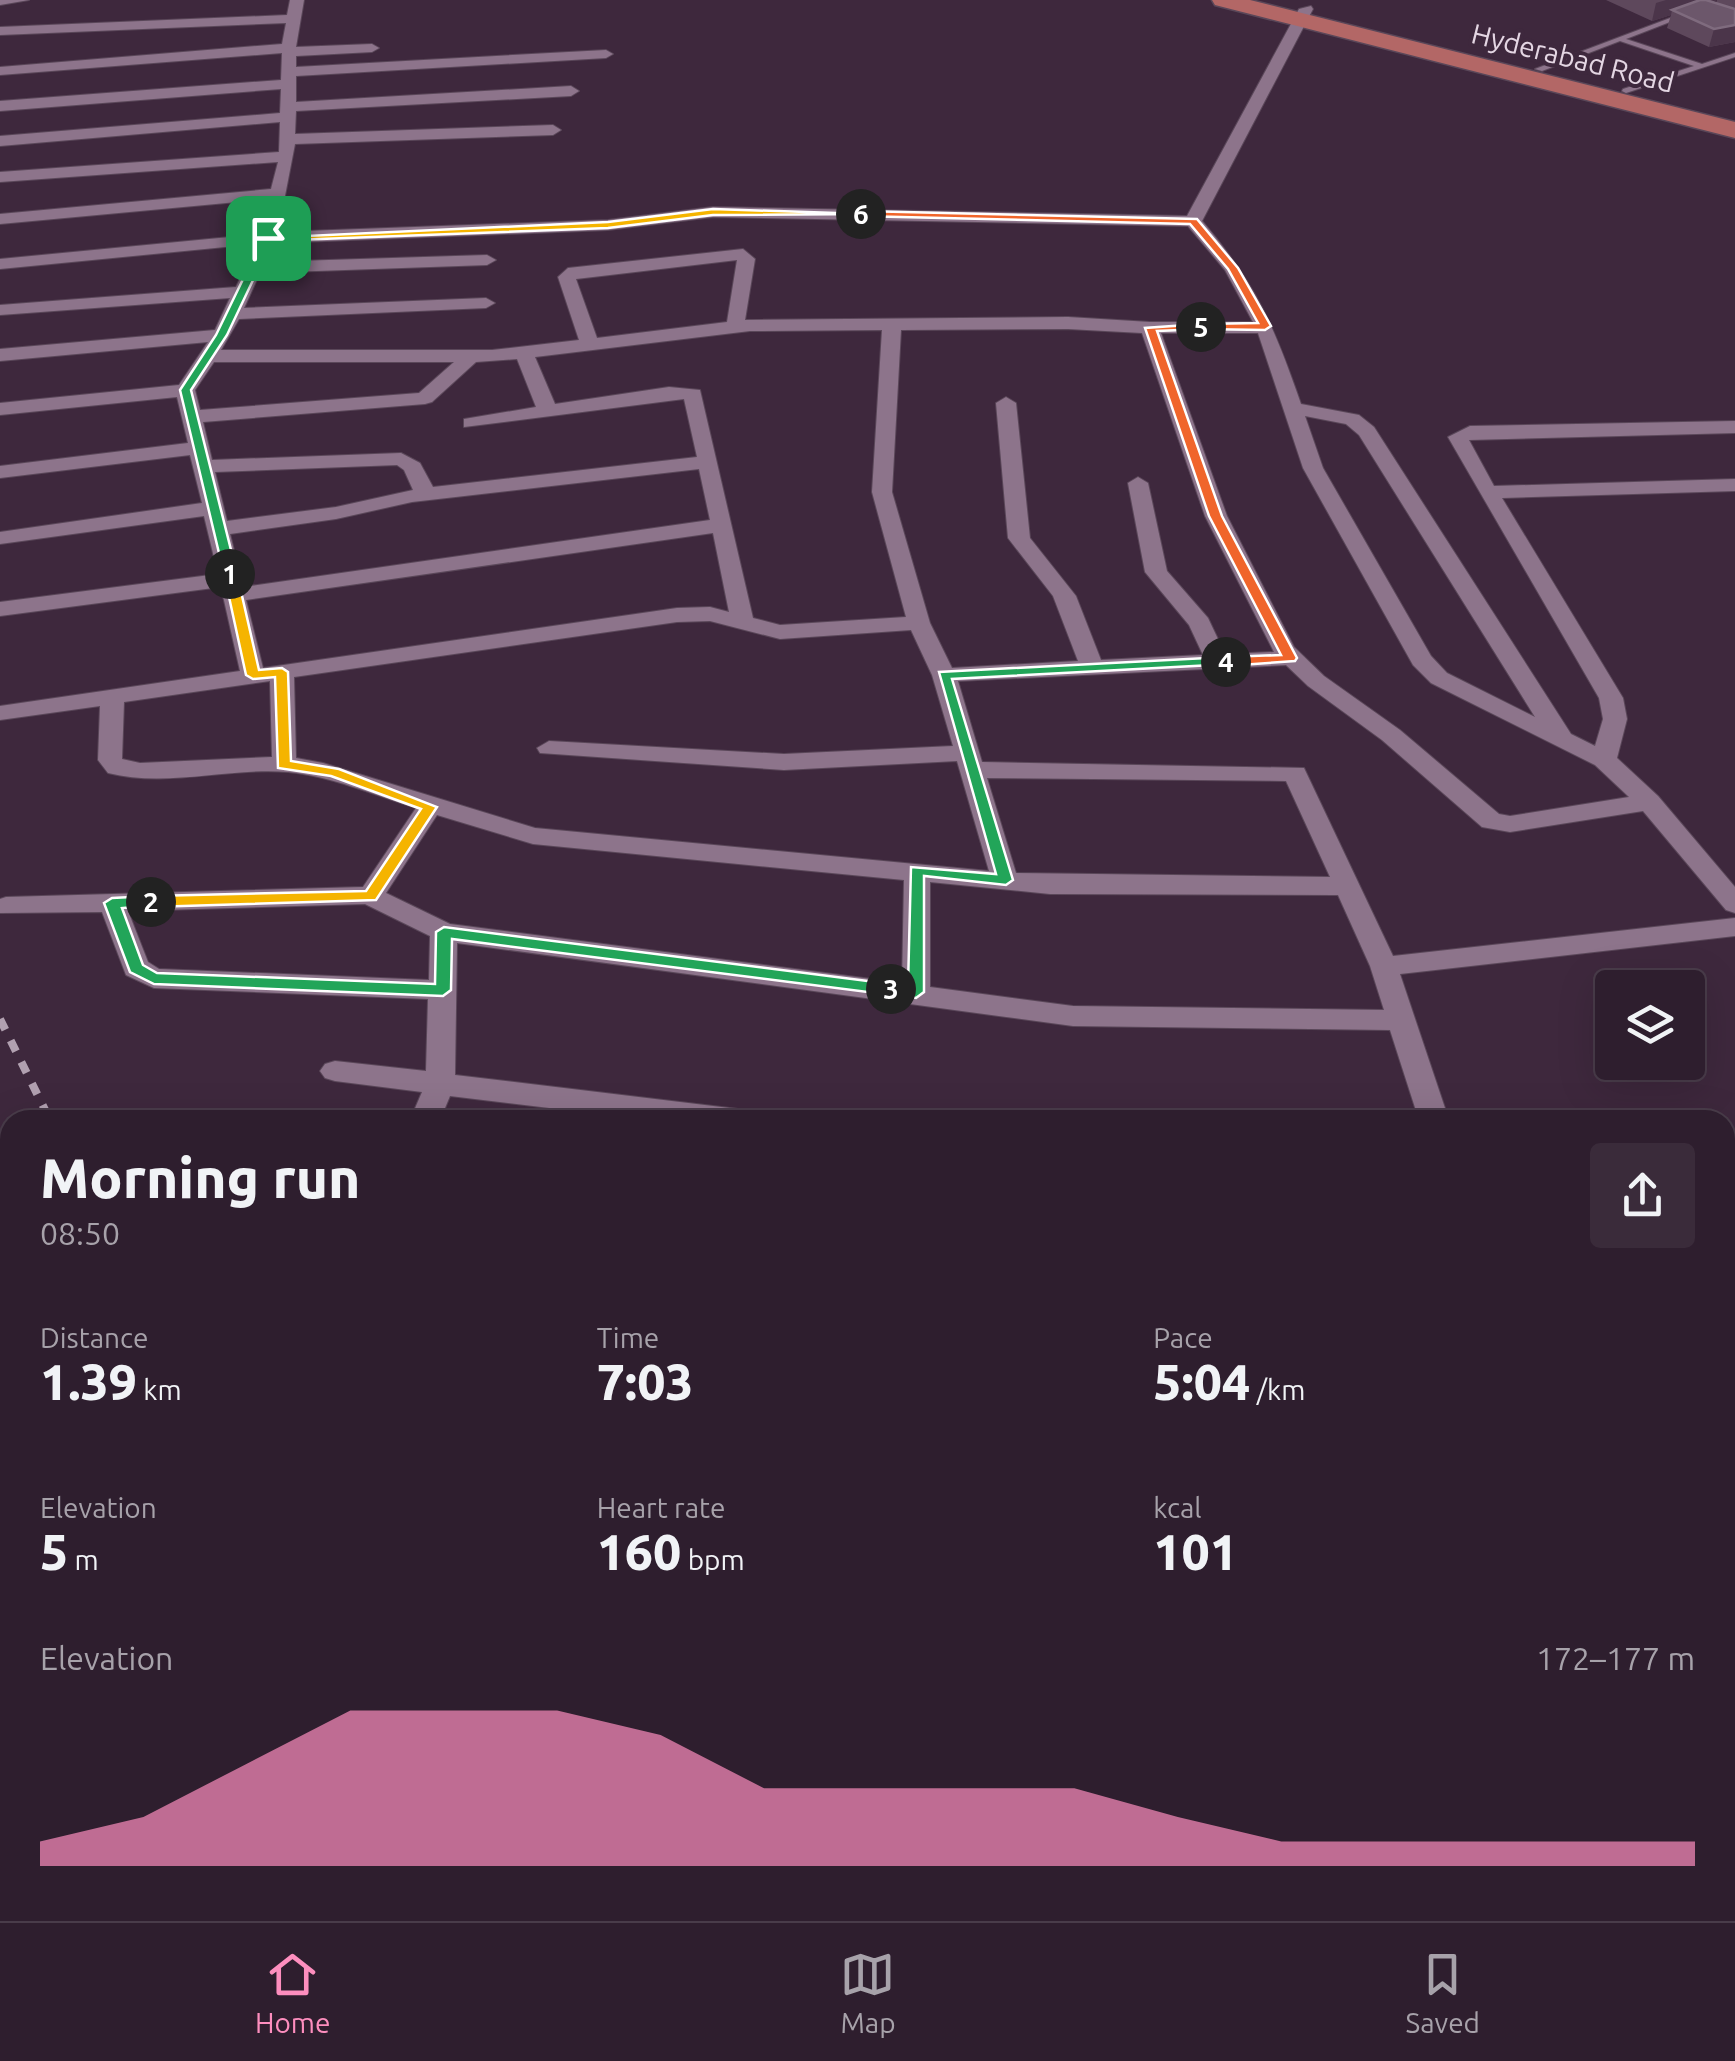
<!DOCTYPE html>
<html lang="en">
<head>
<meta charset="utf-8">
<style>
  body { margin:0; font-family:Ubuntu,sans-serif; background:#3a2b3a; color:#f1f3f6; height:100vh; display:flex; flex-direction:column; font-size:38px; white-space:nowrap }
  * { box-sizing:border-box; margin:0 }
  p { font-size:32px; color:#a7a2aa }
  .icon { flex:none; width:55px; height:55px; fill:none; stroke:currentColor; stroke-width:2; stroke-linecap:round; stroke-linejoin:round }
  .map { position:relative; flex:1; overflow:hidden }
  .drawer { position:absolute; left:0px; top:1110px; width:1735px; height:812px; display:flex; flex-direction:column; background:#2e1e2e; border-radius:30px 30px 0 0; box-shadow:0 10px 40px #0002,0 0 0 2px #493c4a }
  .drawer>* { flex:none }
  .buttons { position:absolute; left:1595px; top:970px; display:grid; gap:20px }
  .buttons a { display:grid; place-items:center; width:110px; height:110px; border-radius:10px; background:#2e1e2e; box-shadow:0 10px 40px #0002,0 0 0 2px #493c4a; font-size:50px }
  .pin { position:absolute; display:grid; place-items:center; width:85px; height:85px; color:#fff; margin:-42px; border-radius:20px; box-shadow:0 5px 15px #0006 }
  .km { position:absolute; width:50px; height:50px; margin:-25px; border-radius:50%; background:#222; color:#fff; font-size:28px; line-height:50px; text-align:center }
  .round { display:grid; place-items:center; flex:none; width:105px; height:105px; border-radius:10px; background:#3a2b3a }
  .headline { display:flex; align-items:center; justify-content:space-between; height:170px; padding:0 40px }
  h1 { font-size:55px; font-weight:800; line-height:75px }
  .metrics { display:grid; grid-template-columns:repeat(3,1fr); gap:15px; height:170px; padding:10px 40px }
  .metrics div { display:grid; align-content:center }
  .metrics b { font-size:50px; font-weight:800 }
  .metrics small { font-size:28px; font-weight:400 }
  .metrics p { font-size:28px }
  .chart { height:280px; padding:20px 40px }
  .chart p { display:flex; justify-content:space-between }
  .chart svg { width:100%; height:180px; margin-top:10px; fill:#fd8ebe; opacity:.7 }
  .tab-bar { display:flex; justify-content:space-around; align-items:center; height:140px; border-top:2px solid #493c4a; background:#2e1e2e; font-size:28px; color:#a7a2aa }
  .tab-bar a { display:grid; justify-items:center; gap:5px }
  .tab-bar .current { color:#fd8ebe }
  .map>svg:first-child { display:block }
</style>
</head>
<body>
<div class="map">
<svg width="1735" height="1921" viewBox="0 0 1735 1921">
  <rect width="100%" height="100%" fill="#3e283d"/>
  <g fill="none" stroke-linecap="round" stroke-linejoin="round">
    <defs>
      <polygon id="service" points="1686,12 1688,15 1626,39 1702,64 1735,53 1735,57 1626,93 1622,91 1623,89 1694,66 1620,41 1542,71 1535,69"/>
      <g id="minor">
        <polygon points="0,0 29,0 0,5"/>
        <path d="M 290,0 L 304,0 L 296,47 L 372,44 L 379,48 L 372,52 L 296,56 L 296,67 L 606,50 L 613,54 L 606,58 L 296,76 L 296,102 L 571,86 L 579,91 L 571,96 L 296,111 L 295,134 L 553,125 L 561,130 L 553,135 L 295,144 L 278,232 L 608,220 L 713,207 L 1187,216 L 1299,9 L 1311,6 L 1313,9 L 1202,221 C 1256,284 1274,326 1301,404 L 1359,415 L 1374,427 L 1571,734 L 1595,746 L 1603,719 L 1599,698 L 1448,437 L 1470,426 L 1735,421 L 1735,433 L 1469,440 L 1494,486 L 1735,479 L 1735,491 L 1502,498 L 1623,698 L 1627,719 L 1617,758 L 1658,796 L 1735,887 L 1735,913 L 1726,910 L 1643,811 L 1510,832 L 1482,827 L 1382,740 L 1308,686 L 1286,665 L 958,681 L 982,762 L 1304,768 L 1393,956 L 1735,918 L 1735,936 L 1400,974 L 1449,1120 L 1419,1120 L 1390,1030 L 1073,1026 L 457,943 L 455,1075 L 738,1109 L 749,1112 L 753,1120 L 649,1120 L 450,1096 L 440,1120 L 410,1120 L 422,1092 L 335,1081 L 325,1078 L 320,1071 L 325,1064 L 335,1061 L 426,1071 L 428,999 L 154,988 L 126,975 L 102,912 L 0,913 L 0,899 L 6,897 L 363,887 L 416,808 C 374,795 331,776 288,772 C 229,767 167,788 108,773 L 98,760 L 100,706 L 0,720 L 0,706 L 240,671 L 221,587 L 0,616 L 0,602 L 218,574 L 204,516 L 0,544 L 0,532 L 202,503 L 190,455 L 0,478 L 0,466 L 188,443 L 177,397 L 0,415 L 0,403 L 179,385 L 208,342 L 0,361 L 0,349 L 215,330 L 230,298 L 0,315 L 0,305 L 236,287 L 256,244 L 0,269 L 0,259 L 260,234 L 269,199 L 0,224 L 0,214 L 271,189 L 278,162 L 0,182 L 0,172 L 279,152 L 280,122 L 0,146 L 0,136 L 280,113 L 281,89 L 0,111 L 0,101 L 281,80 L 282,53 L 0,75 L 0,67 L 282,44 L 286,23 L 0,35 L 0,27 L 287,15 ZM 713,217 L 1188,226 L 1225,270 L 1253,322 L 1150,322 L 1068,317 L 745,320 L 755,259 L 743,249 L 568,268 L 558,277 L 579,340 L 492,350 L 221,350 L 239,319 L 486,308 L 495,303 L 486,298 L 244,308 L 260,273 L 487,265 L 496,260 L 487,255 L 265,262 L 274,243 L 608,230 ZM 737,260 L 727,322 L 597,338 L 576,279 ZM 1068,329 L 1142,333 L 1205,516 L 1274,652 L 1225,654 L 1208,618 L 1167,571 L 1148,483 L 1138,477 L 1128,483 L 1145,572 L 1189,625 L 1203,655 L 1101,660 L 1076,596 L 1030,538 L 1016,403 L 1006,397 L 996,403 L 1008,538 L 1053,596 L 1078,661 L 952,668 L 930,623 L 892,492 L 901,330 ZM 882,330 L 872,492 L 906,617 L 780,625 L 753,618 L 700,390 L 669,387 L 555,404 L 535,357 L 750,331 ZM 1161,333 L 1258,333 L 1303,468 L 1413,665 L 1431,683 L 1595,765 L 1629,797 L 1510,816 L 1499,814 L 1400,730 L 1324,676 L 1294,647 L 1227,516 ZM 517,359 L 536,407 L 464,419 L 464,427 L 684,399 L 697,457 L 433,487 L 420,463 L 401,453 L 212,460 L 203,422 L 425,404 L 432,402 L 476,362 ZM 214,362 L 454,362 L 419,393 L 200,410 L 195,390 ZM 1305,416 L 1346,424 L 1359,435 L 1535,717 L 1447,673 L 1431,656 L 1323,468 ZM 397,465 L 404,470 L 413,490 L 336,507 L 227,521 L 215,472 ZM 699,469 L 710,520 L 243,587 L 230,534 L 336,519 L 412,502 ZM 713,533 L 729,612 L 710,607 L 677,608 L 263,668 L 246,600 ZM 710,621 L 780,639 L 911,630 L 932,675 L 953,746 L 784,754 L 549,741 L 537,748 L 540,753 L 784,770 L 957,761 L 989,871 L 535,828 L 323,763 L 296,758 L 294,677 L 677,622 ZM 270,681 L 272,757 L 140,763 L 122,759 L 124,702 ZM 987,778 L 1286,781 L 1330,877 L 1016,873 ZM 437,815 L 533,844 L 904,880 L 902,983 L 450,924 L 386,893 ZM 930,882 L 1050,894 L 1338,895 L 1370,966 L 1384,1010 L 1073,1006 L 930,987 ZM 365,904 L 430,936 L 429,980 L 159,969 L 148,962 L 128,911 Z"/>
        <polygon points="0,1269 10,1273 10,1313 0,1310"/>
        <polygon points="1725,1316 1735,1317 1735,1343 1725,1342"/>
        <polygon points="1725,1433 1735,1434 1735,1464 1725,1463"/>
        <polygon points="1729,1770 1735,1772 1735,1820 1725,1816 1725,1772"/>
        <polygon points="44,1912 102,1912 99,1921 40,1921"/>
        <polygon points="379,1912 424,1912 428,1921 382,1921"/>
        <polygon points="1003,1912 1044,1912 1045,1921 1003,1921"/>
        <polygon points="1250,1912 1291,1912 1293,1921 1251,1921"/>
        <polygon points="1504,1912 1545,1912 1548,1921 1506,1921"/>
      </g>
      <polygon id="primary" points="1212,0 1250,0 1735,122 1735,138 1215,5"/>
    </defs>
    <use href="#service" stroke="#5a4759" stroke-width="2"/>
    <use href="#minor" stroke="#5a4759" stroke-width="2"/>
    <use href="#primary" stroke="#5a4759" stroke-width="3"/>
    <use href="#service" fill="#8d748b" fill-rule="evenodd"/>
    <use href="#minor" fill="#8d748b" fill-rule="evenodd"/>
    <use href="#primary" fill="#b36766" fill-rule="evenodd"/>
    <polyline stroke="#b1a0b0" stroke-width="8" stroke-dasharray="12 12" stroke-linecap="butt" points="0,1019 50,1120"/>
    <polyline stroke="#b1a0b0" stroke-width="10" stroke-dasharray="16 16" stroke-linecap="butt" points="590,1912 598,1921"/>
  </g>
  <polygon fill="#5e485c" points="1606,0 1717,0 1711,2 1716,3 1717,0 1735,0 1735,42 1709,47 1667,28 1671,15 1652,21"/>
  <g fill="#4b354a">
    <polygon points="1666,0 1717,0 1678,13 1672,10 1671,15 1652,21 1656,3"/>
    <polygon points="1735,25 1735,42 1709,47 1714,29"/>
  </g>
  <polygon fill="#6c576b" stroke="#7f6b7e" stroke-width="2.5" points="1700,0 1706,0 1735,9 1735,25 1714,29 1672,10"/>
  <polygon fill="#22a559" stroke="#fff" stroke-width="2.5" points="264,236 273,238 227,335 191,390 237,574 230,578 224,574 180,390 216,335"/>
  <polygon fill="#f5b400" stroke="#fff" stroke-width="2.5" points="230,571 237,574 259,670 282,668 288,672 291,761 339,769 437,807 376,900 151,907 143,902 151,896 366,891 421,809 331,776 278,768 275,677 253,679 246,675 224,574"/>
  <polygon fill="#22a559" stroke="#fff" stroke-width="2.5" points="151,896 157,898 157,905 122,908 143,965 157,973 435,984 436,932 444,927 891,984 899,989 891,995 452,939 451,990 443,996 154,984 130,972 104,903 112,898"/>
  <polygon fill="#22a559" stroke="#fff" stroke-width="2.5" points="1226,657 1231,659 1231,664 952,679 1013,880 1006,885 924,876 924,992 916,998 885,993 885,985 908,986 911,867 996,874 939,672"/>
  <polygon fill="#f0652b" stroke="#fff" stroke-width="2.5" points="1201,324 1205,329 1157,331 1222,516 1297,658 1295,661 1226,666 1219,662 1226,657 1281,655 1209,516 1145,328"/>
  <polygon fill="#f0652b" stroke="#fff" stroke-width="2.5" points="861,211 1197,219 1238,268 1271,326 1265,330 1198,329 1201,324 1258,323 1228,269 1190,224 858,216"/>
  <polygon fill="#f5b400" stroke="#fff" stroke-width="2.5" points="713,209 866,214 713,215 608,228 268,241 263,238 608,222"/>
  <g text-anchor="middle" stroke-width="8" stroke-linejoin="round" paint-order="stroke">
    <g font-size="28" fill="#e4d6e3" stroke="#3e283d">
      <text transform="translate(1573 58) rotate(14)" y="10">Hyderabad Road</text>
    </g>
  </g>
</svg>
<div class="buttons">
<a><svg class="icon" aria-label="layers" viewBox="0 0 24 24"><path d="M12 4l9 5-9 5-9-5zM3 14l9 5 9-5"/></svg></a>
</div>
<div class="pin" style="left:268px;top:238px;background:#1e9e55"><svg class="icon" aria-label="arrive" viewBox="0 0 24 24"><path d="M6 21V4h12l-3 4 3 4H6"/></svg></div>
<b class="km" style="left:230px;top:574px">1</b>
<b class="km" style="left:151px;top:902px">2</b>
<b class="km" style="left:891px;top:989px">3</b>
<b class="km" style="left:1226px;top:662px">4</b>
<b class="km" style="left:1201px;top:327px">5</b>
<b class="km" style="left:861px;top:214px">6</b>
<section class="drawer">
<div class="headline"><div><h1>Morning run</h1><p>08:50</p></div><a class="round"><svg class="icon" aria-label="share" viewBox="0 0 24 24"><path d="M12 15V3M7 8l5-5 5 5M5 13v7h14v-7"/></svg></a></div>
<div class="metrics">
<div><p>Distance</p><b>1.39<small> km</small></b></div>
<div><p>Time</p><b>7:03</b></div>
<div><p>Pace</p><b>5:04<small> /km</small></b></div>
</div>
<div class="metrics">
<div><p>Elevation</p><b>5<small> m</small></b></div>
<div><p>Heart rate</p><b>160<small> bpm</small></b></div>
<div><p>kcal</p><b>101</b></div>
</div>
<div class="chart"><p><span>Elevation</span>172–177 m</p>
<svg viewBox="0 0 160 44" preserveAspectRatio="none"><path d="M0 44V38L10 32L20 19L30 6L40 6L50 6L60 12L70 25L80 25L90 25L100 25L110 32L120 38L130 38L140 38L150 38L160 38V44z"/></svg>
</div>
</section>
</div>
<nav class="tab-bar">
<a class="current"><svg class="icon" aria-label="home" viewBox="0 0 24 24"><path d="M3 11l9-7 9 7M6 9v11h12V9"/></svg>Home</a>
<a><svg class="icon" aria-label="map" viewBox="0 0 24 24"><path d="M3 6l6-2 6 2 6-2v14l-6 2-6-2-6 2zM9 4v14M15 6v14"/></svg>Map</a>
<a><svg class="icon" aria-label="saved" viewBox="0 0 24 24"><path d="M7 4h10v16l-5-4-5 4z"/></svg>Saved</a>
</nav>
</body>
</html>
